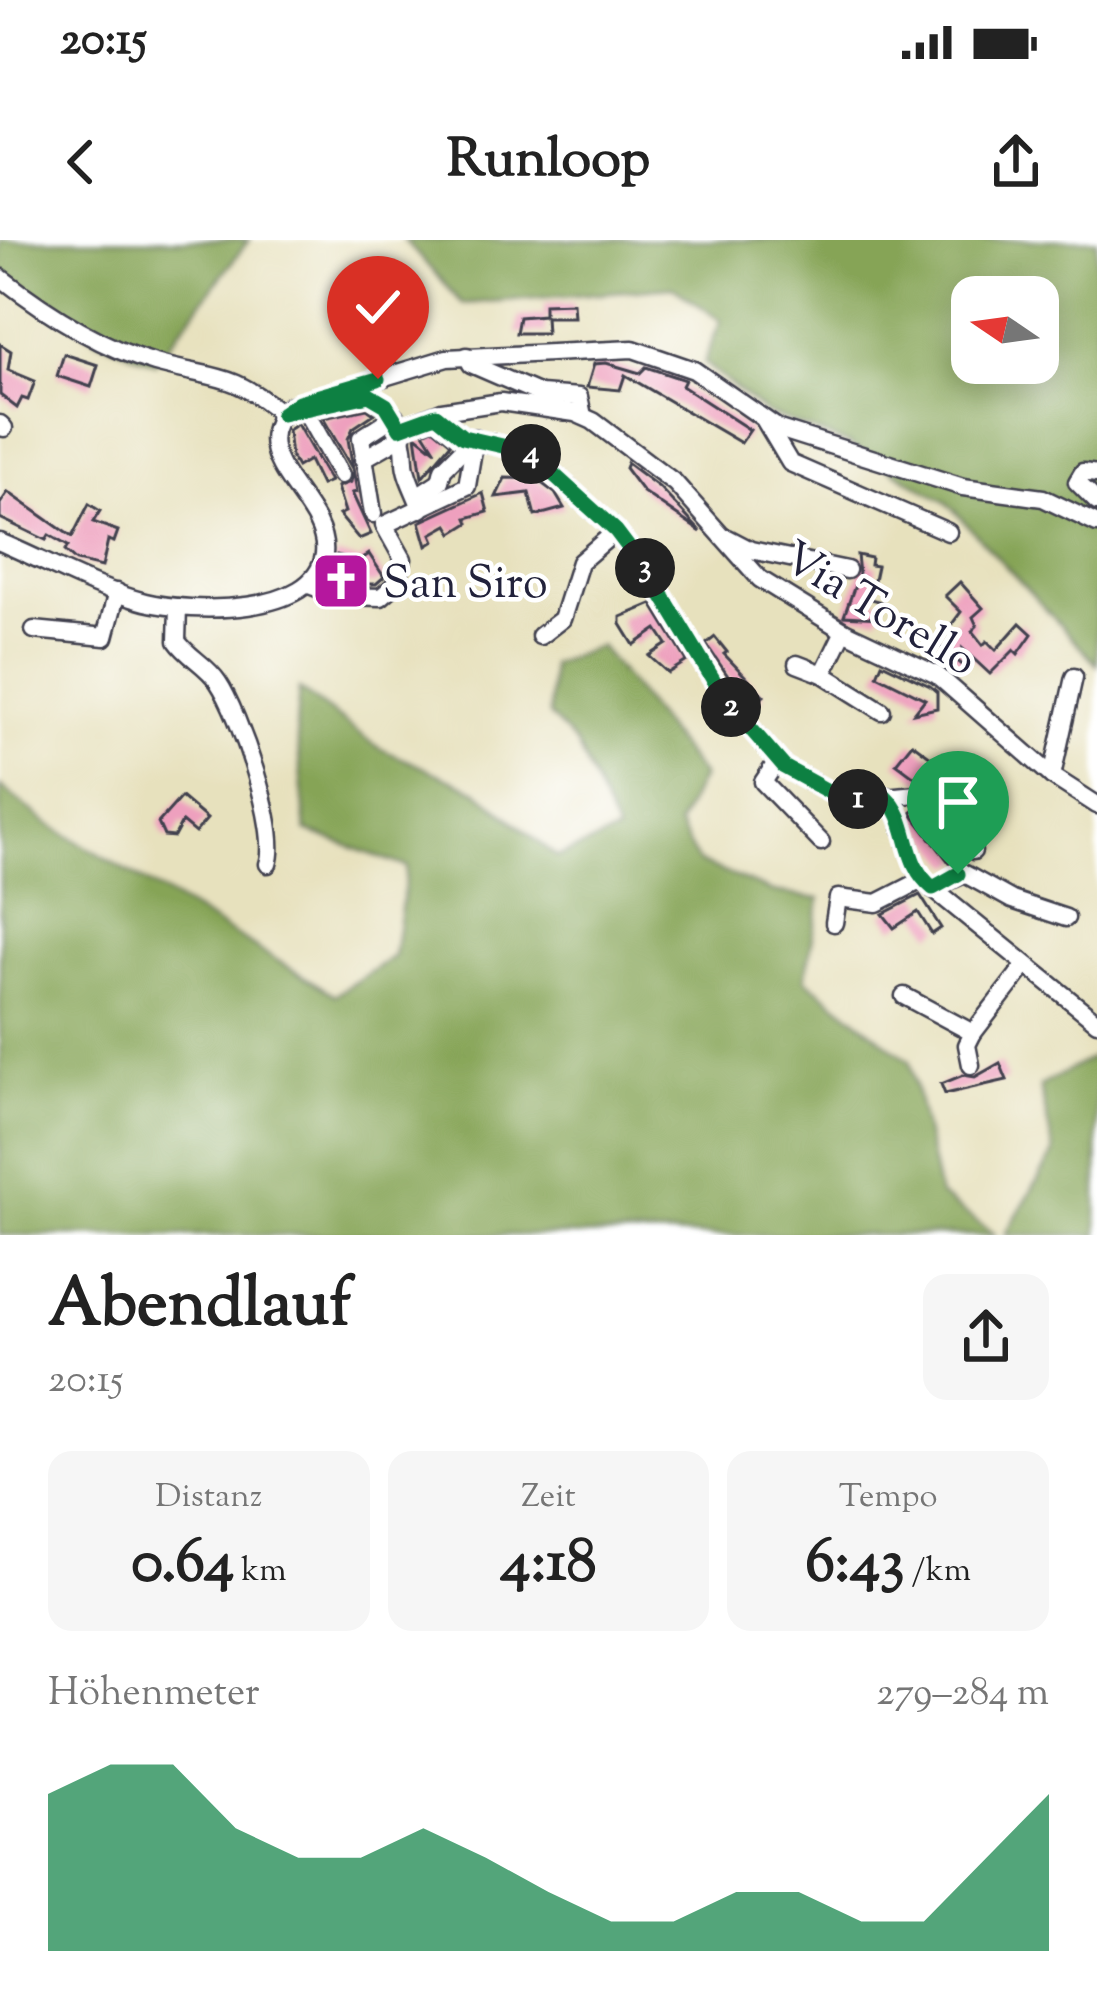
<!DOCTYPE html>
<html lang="de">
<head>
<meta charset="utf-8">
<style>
  body { margin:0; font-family:"Sorts Mill Goudy",serif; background:#f6f6f6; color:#222; height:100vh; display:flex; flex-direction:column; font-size:45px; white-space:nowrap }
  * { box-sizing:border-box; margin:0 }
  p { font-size:39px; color:#767676 }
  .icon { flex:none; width:66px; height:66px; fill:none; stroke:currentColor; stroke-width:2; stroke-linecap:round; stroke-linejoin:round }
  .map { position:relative; height:995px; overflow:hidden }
  .drawer { display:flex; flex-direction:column; background:#fff; flex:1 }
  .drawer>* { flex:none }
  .needle { width:78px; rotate:283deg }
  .controls { position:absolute; left:951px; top:36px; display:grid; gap:24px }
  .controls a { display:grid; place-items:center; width:108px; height:108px; border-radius:24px; background:#fff; box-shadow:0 6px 30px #0003; font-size:60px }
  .pin { position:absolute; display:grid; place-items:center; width:102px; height:102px; color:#fff; margin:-123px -51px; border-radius:50% 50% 50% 0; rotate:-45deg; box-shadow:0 0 12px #0007 }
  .pin .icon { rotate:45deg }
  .km { position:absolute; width:60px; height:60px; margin:-30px; border-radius:50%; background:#222; color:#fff; font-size:33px; line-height:60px; text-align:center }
  .round { display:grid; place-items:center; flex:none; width:126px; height:126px; border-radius:24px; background:#f6f6f6 }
  .head { display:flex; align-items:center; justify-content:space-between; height:204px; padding:0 48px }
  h1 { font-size:66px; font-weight:700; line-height:90px }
  .metrics { display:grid; grid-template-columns:repeat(3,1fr); gap:18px; height:204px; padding:12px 48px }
  .metrics div { display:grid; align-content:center; border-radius:24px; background:#f6f6f6; text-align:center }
  .metrics b { font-size:60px; font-weight:700 }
  .metrics small { font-size:33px; font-weight:400 }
  .metrics p { font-size:33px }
  .chart { height:336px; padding:24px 48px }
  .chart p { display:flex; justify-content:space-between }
  .chart svg { width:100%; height:216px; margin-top:12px; fill:#0b8043; opacity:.7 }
  .status { display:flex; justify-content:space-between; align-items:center; height:84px; padding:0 60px; background:#fff; direction:ltr }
  .status svg { height:33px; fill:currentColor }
  header { display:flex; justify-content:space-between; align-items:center; height:156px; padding:0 48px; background:#fff; font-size:54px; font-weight:700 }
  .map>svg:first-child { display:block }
</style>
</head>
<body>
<div class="status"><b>20:15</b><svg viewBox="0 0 49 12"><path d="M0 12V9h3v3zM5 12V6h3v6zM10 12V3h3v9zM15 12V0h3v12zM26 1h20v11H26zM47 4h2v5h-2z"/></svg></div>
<header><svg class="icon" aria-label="back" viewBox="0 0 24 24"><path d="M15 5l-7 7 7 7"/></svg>Runloop<svg class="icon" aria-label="share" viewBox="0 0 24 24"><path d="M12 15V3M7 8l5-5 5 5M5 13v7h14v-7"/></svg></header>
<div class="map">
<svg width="1097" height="995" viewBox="0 0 1097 995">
  <rect width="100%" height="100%" fill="#fff"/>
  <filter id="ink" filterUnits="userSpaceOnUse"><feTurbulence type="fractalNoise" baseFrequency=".00833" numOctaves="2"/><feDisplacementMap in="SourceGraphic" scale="24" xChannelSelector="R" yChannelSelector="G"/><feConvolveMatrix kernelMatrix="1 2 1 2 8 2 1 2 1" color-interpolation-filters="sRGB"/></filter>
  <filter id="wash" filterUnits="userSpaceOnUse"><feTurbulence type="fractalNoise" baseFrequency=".004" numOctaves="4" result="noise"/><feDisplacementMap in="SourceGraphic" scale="48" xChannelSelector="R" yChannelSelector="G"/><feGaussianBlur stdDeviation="2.7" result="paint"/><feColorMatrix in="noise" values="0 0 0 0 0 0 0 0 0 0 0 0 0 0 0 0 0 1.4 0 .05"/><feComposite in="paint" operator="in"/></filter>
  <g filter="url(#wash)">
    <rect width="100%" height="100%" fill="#e7e1bd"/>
    <g fill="#86a457" stroke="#546349" stroke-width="3" fill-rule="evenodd">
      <polygon points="0,0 249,0 155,123 98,100 0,37"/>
      <path d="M 404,0 L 1097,0 L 1097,425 L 947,263 L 849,204 L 765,173 L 704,123 L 721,80 L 673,47 L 463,64 ZM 972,57 L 1038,57 L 1038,123 L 972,123 Z"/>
      <polygon points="600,406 702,536 678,585 698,622 773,652 820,659 805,739 910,821 939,955 996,995 0,995 0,546 47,583 335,755 394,716 407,627 306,591 296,486 299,449 379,508 477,551 557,617 617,593 577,505 549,475 551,424"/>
      <polygon points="1097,815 1097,995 1005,995 1054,913 1040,846"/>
    </g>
    <g id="blocks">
      <g fill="#eea0be">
        <polygon points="573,63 574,77 545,77 546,93 516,93 519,77 544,75 544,64"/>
        <polygon points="0,104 11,111 8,130 35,141 28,160 22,158 17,168 0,155"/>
        <polygon points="64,114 98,125 91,147 57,136"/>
        <polygon points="606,123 640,133 646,127 685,140 682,146 750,190 741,203 625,135 620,150 587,147 594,124"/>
        <polygon points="367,169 374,174 353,188 348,199 357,252 352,253 371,294 359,299 339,275 345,272 337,247 351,242 353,230 323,178"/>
        <polygon points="297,184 330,241 321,245 309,220 297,227 291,217 288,190"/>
        <polygon points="433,188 451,203 422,237 416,195 436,211 424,192"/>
        <polygon points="627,223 659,247 701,292 643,252 625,228"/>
        <polygon points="505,238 536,239 555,253 564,268 535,276 529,253 496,257"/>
        <polygon points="8,252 72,297 89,264 100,271 93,282 118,291 114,302 108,300 102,327 76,321 65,311 68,306 49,295 46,300 0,278 0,264"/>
        <polygon points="483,253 488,272 467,278 469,283 453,293 448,285 432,294 435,301 427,306 420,282"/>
        <polygon points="369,314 384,337 376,344 367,344 358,331 357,344 330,339 337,315 359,321"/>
        <polygon points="857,315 871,318 870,325 877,326 870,359 882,362 879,378 844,376 859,334"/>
        <polygon points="960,342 983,368 973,377 977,386 972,391 983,405 987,401 996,410 1020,383 1032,394 1018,414 1014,410 990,434 963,409 966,428 937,404 961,372 945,356"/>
        <polygon points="652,364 687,421 668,433 649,416 667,404 657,389 634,405 621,384 621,377"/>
        <polygon points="715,397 727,412 724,414 764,456 750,468 706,404"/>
        <polygon points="882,423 930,446 937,452 937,468 914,473 925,459 877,435"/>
        <polygon points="912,503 935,520 920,541 896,523"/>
        <polygon points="949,539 991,592 980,600 938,547"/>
        <polygon points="181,557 207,579 195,593 182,582 174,597 164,596 158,583"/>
        <polygon points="920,566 963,619 956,624 952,626 911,573"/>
        <polygon points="920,655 941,688 932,694 918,672 894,688 883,674"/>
        <polygon points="1000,823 1007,840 945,854 941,844 963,835 975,837"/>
      </g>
    </g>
  </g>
  <g filter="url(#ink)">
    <use href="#blocks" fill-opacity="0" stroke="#403f4e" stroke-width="3"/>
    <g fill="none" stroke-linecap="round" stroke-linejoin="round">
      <defs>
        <g id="minor">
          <path d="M 0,37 C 45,72 99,107 155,123 C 215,140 229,130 282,174 L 369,155 C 397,171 404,191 405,221 C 405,236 417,255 421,269"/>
          <polyline points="467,116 471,124 540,154 579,157 583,176"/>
          <polyline points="306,173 341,235"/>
          <path d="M 437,175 L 463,197 L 529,212 L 616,291 L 653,340 L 725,459 L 784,527 L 844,560 L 886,557 C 906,577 906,614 922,640 L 1097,782"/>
          <polyline points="765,181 790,223 948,292"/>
          <polyline points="0,184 4,188"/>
          <polyline points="400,188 442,171 501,162 575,173 593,181 675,243 760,339 844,391 937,435 1052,536 1097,565"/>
          <polyline points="363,219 403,196"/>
          <polyline points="1097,234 1083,232 1077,242 1097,262"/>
          <polyline points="417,256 440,241 443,229 474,198"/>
          <polyline points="373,274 361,198 395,176"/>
          <polyline points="728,298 751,310 847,330"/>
          <path d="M 0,302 C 47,322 95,349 145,362 C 190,373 316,377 324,314 C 330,261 237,219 289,166 L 447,118 L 633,109 L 694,130 L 779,189 L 963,247 L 1043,258 L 1097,284"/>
          <polyline points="309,345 333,354"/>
          <polyline points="345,356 381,357 397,343 403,319 384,285 467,246 475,198"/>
          <path d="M 178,367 L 177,401 C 188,417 207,425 218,442 C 239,473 280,590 268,624"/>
          <polyline points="34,390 105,397 117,352"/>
          <polyline points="844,391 823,434 882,471"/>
          <polyline points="540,396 562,379 580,322 616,291"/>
          <polyline points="797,424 823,434"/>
          <polyline points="778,520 763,542 821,602"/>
          <polyline points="1052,536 1074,437"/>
          <polyline points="886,557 926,553 973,611"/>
          <polyline points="933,648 965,634 1012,660 1066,678"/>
          <polyline points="834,683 838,658 877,663 922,640"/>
          <polyline points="904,756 973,793 967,805 971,825"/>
          <polyline points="973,793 1024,727"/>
        </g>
      </defs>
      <use href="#minor" stroke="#403f4e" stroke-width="21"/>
      <use href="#minor" stroke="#fff" stroke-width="16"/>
    </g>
  </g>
  <g fill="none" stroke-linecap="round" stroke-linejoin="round" filter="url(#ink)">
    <defs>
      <path id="route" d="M 378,139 L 299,162 L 282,174 L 369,155 L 386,165 L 400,188 L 436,175 L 463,197 L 529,212 L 616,291 L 653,340 L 725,459 L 784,527 L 844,560 L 886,557 C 912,582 901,623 933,648 L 958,634"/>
    </defs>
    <use href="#route" stroke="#fff" stroke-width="24"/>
    <use href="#route" stroke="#0b8043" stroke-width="15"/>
  </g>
  <defs>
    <symbol id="church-square" viewBox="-11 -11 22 22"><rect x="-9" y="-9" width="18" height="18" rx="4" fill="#b5179e" stroke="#fff"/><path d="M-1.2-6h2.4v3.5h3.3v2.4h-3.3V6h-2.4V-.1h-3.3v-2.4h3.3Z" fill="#fff"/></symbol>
  </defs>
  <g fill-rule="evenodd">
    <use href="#church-square" x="308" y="308" width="66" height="66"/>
  </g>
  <g text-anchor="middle" stroke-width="9" stroke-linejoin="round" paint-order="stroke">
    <g font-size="45" fill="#22223b" stroke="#fff" text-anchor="start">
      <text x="383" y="357">San Siro</text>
    </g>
    <g font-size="45" fill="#22223b" stroke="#fff">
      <text transform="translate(881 367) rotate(31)" y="16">Via Torello</text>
    </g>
  </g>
</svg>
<div class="controls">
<a><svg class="needle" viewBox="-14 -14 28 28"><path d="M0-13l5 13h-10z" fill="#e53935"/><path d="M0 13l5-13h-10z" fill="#767676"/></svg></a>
</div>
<div class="pin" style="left:958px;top:634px;background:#1e9e55"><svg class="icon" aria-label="arrive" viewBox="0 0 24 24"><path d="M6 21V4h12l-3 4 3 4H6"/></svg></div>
<div class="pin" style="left:378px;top:139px;background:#d93025"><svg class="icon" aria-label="check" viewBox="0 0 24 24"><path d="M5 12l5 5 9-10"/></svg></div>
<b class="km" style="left:858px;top:559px">1</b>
<b class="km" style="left:731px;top:467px">2</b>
<b class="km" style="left:645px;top:328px">3</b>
<b class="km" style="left:531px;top:214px">4</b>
</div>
<section class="drawer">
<div class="head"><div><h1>Abendlauf</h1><p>20:15</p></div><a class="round"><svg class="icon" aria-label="share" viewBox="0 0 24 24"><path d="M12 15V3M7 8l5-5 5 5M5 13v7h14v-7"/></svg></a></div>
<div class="metrics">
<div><p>Distanz</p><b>0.64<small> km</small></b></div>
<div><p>Zeit</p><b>4:18</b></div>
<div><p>Tempo</p><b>6:43<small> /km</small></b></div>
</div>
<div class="chart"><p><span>Höhenmeter</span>279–284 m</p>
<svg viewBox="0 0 160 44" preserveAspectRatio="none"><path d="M0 44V12L10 6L20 6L30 19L40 25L50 25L60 19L70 25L80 32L90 38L100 38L110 32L120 32L130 38L140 38L150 25L160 12V44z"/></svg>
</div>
</section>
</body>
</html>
